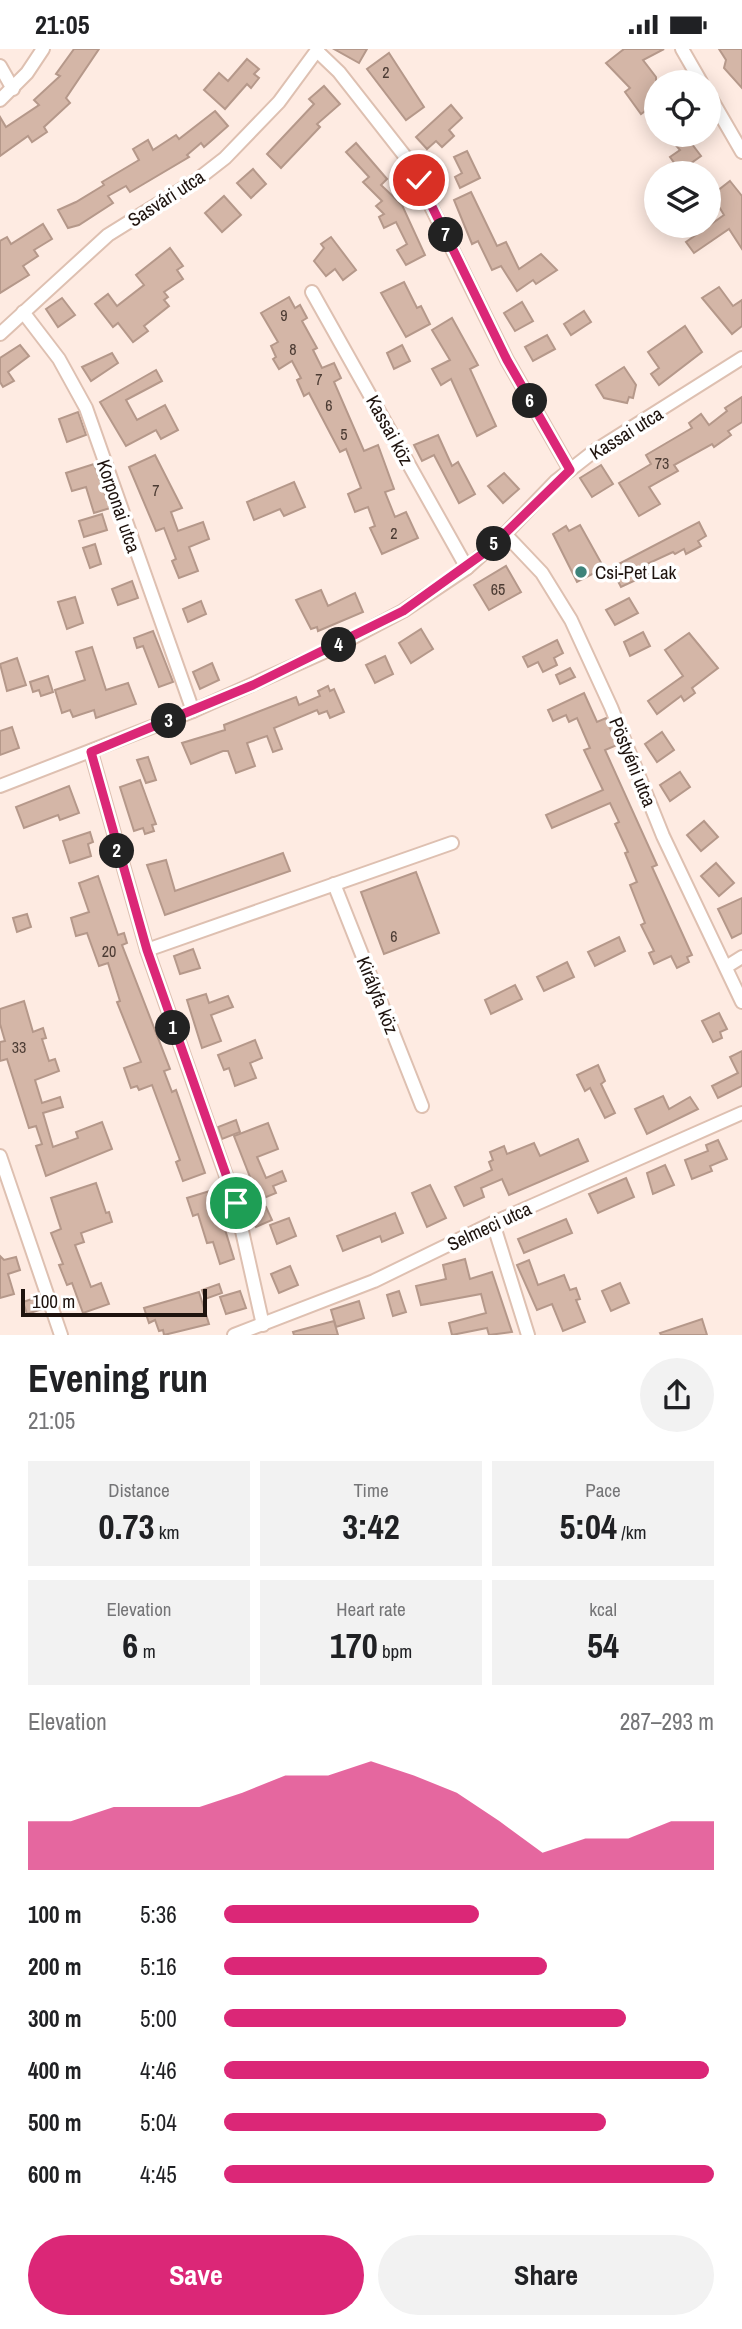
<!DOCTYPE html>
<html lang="en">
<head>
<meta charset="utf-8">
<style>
  body { margin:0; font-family:"Archivo Narrow",sans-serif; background:#f2f2f2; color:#202124; height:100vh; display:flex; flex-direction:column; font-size:26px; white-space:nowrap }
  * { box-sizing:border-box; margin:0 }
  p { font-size:23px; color:#757577 }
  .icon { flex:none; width:38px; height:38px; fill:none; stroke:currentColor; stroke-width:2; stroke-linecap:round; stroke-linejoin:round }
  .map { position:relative; height:1286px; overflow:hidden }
  .sheet { display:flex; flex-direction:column; background:#fff; flex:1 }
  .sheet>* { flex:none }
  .tools { position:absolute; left:644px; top:21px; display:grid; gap:14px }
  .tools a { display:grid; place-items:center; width:77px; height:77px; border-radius:50%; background:#fff; box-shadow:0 4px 18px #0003; font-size:35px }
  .scale { position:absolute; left:21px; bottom:18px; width:186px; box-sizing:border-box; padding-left:7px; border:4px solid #1e130e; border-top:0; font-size:19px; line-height:24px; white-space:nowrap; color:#1e130e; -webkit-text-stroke:5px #fff; paint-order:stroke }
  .pin { position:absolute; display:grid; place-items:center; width:60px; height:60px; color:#fff; margin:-30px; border:4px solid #fff; border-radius:50%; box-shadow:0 2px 7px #0007 }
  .km { position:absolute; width:35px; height:35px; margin:-18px; border-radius:50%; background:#222; color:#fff; font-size:19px; line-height:35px; text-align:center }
  .round { display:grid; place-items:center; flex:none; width:74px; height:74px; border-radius:37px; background:#f2f2f2 }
  .summary { display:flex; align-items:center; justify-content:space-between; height:119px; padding:0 28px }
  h1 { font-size:38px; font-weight:700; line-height:52px }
  .stats { display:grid; grid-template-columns:repeat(3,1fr); gap:10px; height:119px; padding:7px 28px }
  .stats div { display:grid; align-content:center; border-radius:0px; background:#f2f2f2; text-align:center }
  .stats b { font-size:35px; font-weight:700 }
  .stats small { font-size:19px; font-weight:400 }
  .stats p { font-size:19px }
  .chart { height:196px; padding:14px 28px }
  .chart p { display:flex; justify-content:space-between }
  .chart svg { width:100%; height:126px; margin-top:7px; fill:#db2777; opacity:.7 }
  .action { display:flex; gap:14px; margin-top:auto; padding:14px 28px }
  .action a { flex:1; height:80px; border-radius:42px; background:#db2777; color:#fff; font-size:28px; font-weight:700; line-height:80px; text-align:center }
  .action a+a { background:#f2f2f2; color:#202124 }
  ul { padding:0 28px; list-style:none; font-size:23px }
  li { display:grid; grid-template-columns:112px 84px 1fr; align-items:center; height:52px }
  li i { height:18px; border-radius:9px; background:#db2777 }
  .status { display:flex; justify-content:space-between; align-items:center; height:49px; padding:0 35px; background:#fff; direction:ltr }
  .status svg { height:19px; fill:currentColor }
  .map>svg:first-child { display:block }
</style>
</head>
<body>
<div class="status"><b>21:05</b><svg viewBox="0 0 49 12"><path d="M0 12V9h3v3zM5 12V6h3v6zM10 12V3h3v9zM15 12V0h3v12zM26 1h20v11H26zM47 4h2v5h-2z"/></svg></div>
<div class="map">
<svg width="742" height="1286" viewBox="0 0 742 1286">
  <rect width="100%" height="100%" fill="#feebe2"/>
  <g fill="#d4b6a7" stroke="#b5988a" stroke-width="2">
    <polygon points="74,0 99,0 66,49 70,54 44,78 47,83 32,93 28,87 0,107 0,68 6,78 39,56 34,51 60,27 56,25"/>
    <polygon points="334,0 367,0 359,14"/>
    <polygon points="624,0 664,0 643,11 656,28 656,54 641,65 625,43 630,39 606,14"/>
    <polygon points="719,0 742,0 742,39 724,19 726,11"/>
    <polygon points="389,4 424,58 406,71 367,20"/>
    <polygon points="247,10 259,20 254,25 259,29 251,39 247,35 225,60 204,41 219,24 228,32"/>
    <polygon points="324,37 340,55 317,75 320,78 281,119 267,105 314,55 309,50"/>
    <polygon points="451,56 462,69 449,81 454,87 442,98 436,92 427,100 416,88"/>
    <polygon points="215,62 228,77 211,92 204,98 201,94 187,106 189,108 130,143 126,137 108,147 113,154 79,176 68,179 58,161 76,153 104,136 102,133 139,111 133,100 148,91 153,101 176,86 179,90"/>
    <polygon points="667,86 685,86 701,107 680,122 670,108 680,101"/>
    <polygon points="356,94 387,130 381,136 402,156 425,206 406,216 397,201 407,195 396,173 384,179 379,168 384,165 376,157 382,152 363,133 369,128 346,103"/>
    <polygon points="467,102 480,129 460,139 455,128 462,124 454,108"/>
    <polygon points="253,120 266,135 251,149 237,134"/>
    <polygon points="730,132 742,147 742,200 729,180 694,204 686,193 724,166 712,146"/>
    <polygon points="471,143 497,197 506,193 519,220 541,205 557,221 536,235 533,231 517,242 501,217 492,221 478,192 472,195 454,151"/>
    <polygon points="224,147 241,166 222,183 205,164"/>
    <polygon points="43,175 52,190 34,201 38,207 23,217 29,226 0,244 0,192 7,188 11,195"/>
    <polygon points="331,188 356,221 343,231 335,220 326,227 314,212 324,199 321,195"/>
    <polygon points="170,199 183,217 177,221 183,230 164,243 168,248 164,251 169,257 144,277 148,282 133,293 118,274 113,278 95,255 108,245 117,257 144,236 136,226"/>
    <polygon points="404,233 417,259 421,257 430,275 406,288 381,244"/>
    <polygon points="719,238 733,257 742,251 742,277 732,285 702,249"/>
    <polygon points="289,248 295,259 300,256 307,269 302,272 317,299 313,301 322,319 334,314 341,329 334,333 364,402 378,396 394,440 385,443 395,468 406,463 418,489 382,505 370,479 375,477 368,458 355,463 348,445 361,439 346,400 340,403 309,344 304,347 297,331 301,329 292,312 279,320 273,310 276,308 271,297 278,293 261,264"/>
    <polygon points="62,249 75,266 58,278 46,260"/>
    <polygon points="522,253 533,272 515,282 504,264"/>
    <polygon points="584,262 591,273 571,286 564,275"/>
    <polygon points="452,269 478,316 470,320 496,377 477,387 451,330 441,336 432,320 450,311 432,281"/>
    <polygon points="685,277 702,303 659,336 651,325 659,319 648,303"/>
    <polygon points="547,286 555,300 533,312 525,298"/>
    <polygon points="20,296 29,307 8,323 14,332 3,338 0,333 0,309"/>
    <polygon points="402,296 410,312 394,320 387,304"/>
    <polygon points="112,304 118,314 91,332 82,318"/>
    <polygon points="624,318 636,336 633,349 629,348 627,354 604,349 596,336"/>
    <polygon points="156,321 162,332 126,351 137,371 165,356 178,381 161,390 156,381 126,397 100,353"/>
    <polygon points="742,348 742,373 728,382 731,386 714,398 712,395 674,416 678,422 649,438 660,455 639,467 619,434 651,415 646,406 692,379 689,374 701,365 709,376 727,362 725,359"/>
    <polygon points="78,363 86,386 67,393 59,370"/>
    <polygon points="438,386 452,417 458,413 475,445 459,454 434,406 422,412 414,396"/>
    <polygon points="155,406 182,459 171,463 178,482 203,473 209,490 189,498 198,522 179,529 172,512 176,510 164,479 156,482 129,418"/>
    <polygon points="94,415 110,459 94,464 86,438 72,442 66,424"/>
    <polygon points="601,416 613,435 592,448 580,429"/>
    <polygon points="504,424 519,440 503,454 488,437"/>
    <polygon points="294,433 305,458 284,467 280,460 254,471 247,453"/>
    <polygon points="102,465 107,481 84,488 79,472"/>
    <polygon points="699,473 706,487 698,492 701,497 686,505 684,500 675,505 673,503 647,515 651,524 621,538 611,519"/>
    <polygon points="580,476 604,519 577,533 553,485 566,477 569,482"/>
    <polygon points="95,495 101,515 90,519 83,499"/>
    <polygon points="506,517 521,543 489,561 474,536"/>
    <polygon points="132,532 138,549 118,556 112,540"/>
    <polygon points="321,541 328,557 355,544 363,563 318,582 317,578 311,580 296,551"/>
    <polygon points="75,548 83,574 67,580 58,553"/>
    <polygon points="629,549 638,564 615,576 606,561"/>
    <polygon points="201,552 206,565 188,573 183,560"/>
    <polygon points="421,580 433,600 411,614 399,594"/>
    <polygon points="153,582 173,633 159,638 143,597 137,599 134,589"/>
    <polygon points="643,583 650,597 630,607 624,593"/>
    <polygon points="689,584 718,619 692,639 695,644 684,652 681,647 657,665 648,652 683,627 665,601"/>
    <polygon points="557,591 563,604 554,609 557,616 543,623 538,613 528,618 523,608"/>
    <polygon points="92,598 106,641 128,634 136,655 96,669 94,661 73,668 70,661 62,664 55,641 85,631 76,603"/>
    <polygon points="385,607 393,625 375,634 366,616"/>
    <polygon points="17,609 26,636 7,642 0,615"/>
    <polygon points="212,614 219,631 200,640 193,623"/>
    <polygon points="570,619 575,628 560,635 556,626"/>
    <polygon points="48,627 53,643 41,647 39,641 33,643 30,633"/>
    <polygon points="328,637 330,642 334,640 344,663 330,669 327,662 319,665 317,661 274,679 282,700 273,703 267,687 247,694 255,717 236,724 228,702 223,702 191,715 182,694 225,681 224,676 296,648 299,656 320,647 318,642"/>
    <polygon points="584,644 597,673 606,669 610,679 617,696 605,701 657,816 652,818 692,906 687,908 689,913 677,919 671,907 654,915 649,904 654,902 641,876 645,874 630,836 637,833 625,804 628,803 615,775 619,773 610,754 552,779 546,766 603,741 584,701 590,699 577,669 569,673 566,666 553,672 548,661"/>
    <polygon points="12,678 19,699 0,706 0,682"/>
    <polygon points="662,683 674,701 657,713 645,695"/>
    <polygon points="148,708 156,731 146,734 137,711"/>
    <polygon points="680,723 690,738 670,752 660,736"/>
    <polygon points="140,731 156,775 152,776 154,782 145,785 143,779 134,782 120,738"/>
    <polygon points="69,737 79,764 60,771 58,766 24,779 16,758"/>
    <polygon points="704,772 718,788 701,802 687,786"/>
    <polygon points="90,783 93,793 88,795 91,807 70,814 63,792"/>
    <polygon points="283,804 290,822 165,866 147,816 166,811 175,842"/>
    <polygon points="716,814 734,834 719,847 701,827"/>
    <polygon points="416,823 439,884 384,905 361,843"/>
    <polygon points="98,827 118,886 124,884 127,894 122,896 170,1020 164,1022 172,1043 176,1041 205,1124 183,1132 176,1113 180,1111 152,1036 139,1041 137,1037 131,1039 124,1019 141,1013 117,953 120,952 108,914 99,917 87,884 76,887 71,869 89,863 79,834"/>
    <polygon points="742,849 742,884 732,889 718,860"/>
    <polygon points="27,865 31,878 17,883 13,869"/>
    <polygon points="619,888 625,902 595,917 588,903"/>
    <polygon points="193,900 200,919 180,925 174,907"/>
    <polygon points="567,913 574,928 544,942 537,928"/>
    <polygon points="515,936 522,950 491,965 485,951"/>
    <polygon points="206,945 209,954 228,947 233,958 211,966 221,992 202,999 187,951"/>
    <polygon points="24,952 33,983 43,979 46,989 42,990 49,1012 55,1010 59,1022 35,1031 42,1054 60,1048 63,1058 43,1064 53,1098 78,1089 76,1083 102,1073 112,1100 46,1127 36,1097 42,1095 36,1077 29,1079 7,1010 0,1012 0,993 5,992 0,975 0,960"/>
    <polygon points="719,964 727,980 720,983 722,989 713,993 702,972"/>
    <polygon points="255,991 262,1009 250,1014 256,1029 235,1037 229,1019 224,1021 218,1006"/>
    <polygon points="742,1002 742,1037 718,1049 712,1037 738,1024 730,1008"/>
    <polygon points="598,1016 605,1032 601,1035 615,1064 605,1069 590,1039 585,1042 577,1026"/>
    <polygon points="663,1047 669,1060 690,1048 698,1060 647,1085 635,1060"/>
    <polygon points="236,1071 240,1083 222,1090 218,1078"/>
    <polygon points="268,1074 278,1100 257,1108 266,1129 282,1122 286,1132 273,1137 276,1144 259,1151 234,1087"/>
    <polygon points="578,1090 588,1112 509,1146 502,1130 481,1139 484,1148 464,1157 455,1138 492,1121 489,1113 493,1111 490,1103 504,1097 507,1105 534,1094 540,1107"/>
    <polygon points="718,1091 727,1110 710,1117 712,1122 692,1130 685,1111 708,1102 706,1096"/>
    <polygon points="665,1116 674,1136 653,1145 647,1124"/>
    <polygon points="626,1129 634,1148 598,1164 589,1145"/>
    <polygon points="96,1134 106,1164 109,1163 112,1173 81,1184 84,1193 75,1196 91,1238 101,1234 109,1255 83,1264 72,1234 67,1236 59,1216 63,1215 51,1184 61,1180 51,1149"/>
    <polygon points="430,1136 446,1169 427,1178 412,1144"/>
    <polygon points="213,1141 234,1210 220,1215 213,1193 207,1194 198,1165 193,1167 187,1149"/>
    <polygon points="266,1158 272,1171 256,1178 250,1164"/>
    <polygon points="395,1164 403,1184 382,1193 380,1187 343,1202 337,1187"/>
    <polygon points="289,1169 296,1187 277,1195 270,1176"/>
    <polygon points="566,1170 572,1184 524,1204 518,1190"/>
    <polygon points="0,1207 4,1211 16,1208 20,1221 8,1225 14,1245 0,1249"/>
    <polygon points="465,1210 470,1230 492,1223 512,1283 489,1286 487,1279 452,1286 449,1274 486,1264 481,1245 421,1256 416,1237 446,1230 443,1216"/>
    <polygon points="529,1211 538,1236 564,1226 570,1241 576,1239 580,1250 576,1251 585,1273 563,1282 552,1255 537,1261 517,1216"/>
    <polygon points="290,1217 298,1236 279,1244 271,1225"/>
    <polygon points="620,1234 629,1254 611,1262 602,1242"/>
    <polygon points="219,1235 222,1244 205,1250 202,1241"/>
    <polygon points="240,1242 246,1259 226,1265 220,1248"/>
    <polygon points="399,1242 406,1263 393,1267 387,1246"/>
    <polygon points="199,1243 209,1275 164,1286 163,1281 159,1282 155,1271 149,1274 144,1259"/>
    <polygon points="38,1248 42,1260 27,1265 23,1253"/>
    <polygon points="359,1252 364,1269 336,1278 331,1261"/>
    <polygon points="702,1270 707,1286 661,1286 660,1284"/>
    <polygon points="334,1272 338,1286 294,1286 293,1283"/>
  </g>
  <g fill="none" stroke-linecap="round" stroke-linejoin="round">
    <defs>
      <g id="minor">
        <polyline points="682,0 701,33"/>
        <polyline points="317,2 339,23 408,111 507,311 570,421"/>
        <polyline points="0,17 13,40"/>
        <polyline points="709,46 742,103"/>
        <polyline points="0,51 27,24 43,0"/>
        <polyline points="312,243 467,519"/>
        <polyline points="23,263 59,310 86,359 193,662"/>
        <polyline points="0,285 108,186 198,130 225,109 279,53 318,0"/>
        <polyline points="505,485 542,524 571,571 611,658 663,787 742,953"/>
        <polyline points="91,703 147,901 236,1155 263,1276"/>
        <polyline points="0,737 193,662 333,599 403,562 467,519 505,485 556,432 593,403 742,309"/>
        <polyline points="334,835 422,1057"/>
        <polyline points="147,901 452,794"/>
        <polyline points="726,918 742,908"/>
        <polyline points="0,1107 61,1286"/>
        <polyline points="493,1174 528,1286"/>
        <polyline points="234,1286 374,1232 493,1174 742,1064"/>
      </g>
    </defs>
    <use href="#minor" stroke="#dec0b1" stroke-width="16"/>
    <use href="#minor" stroke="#fff" stroke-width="12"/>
  </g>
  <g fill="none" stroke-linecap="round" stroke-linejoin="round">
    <defs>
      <polyline id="route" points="236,1154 147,901 91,703 253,636 403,562 488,501 570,421 507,311 419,131"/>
    </defs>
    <use href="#route" stroke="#fff" stroke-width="14"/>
    <use href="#route" stroke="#db2777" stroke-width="9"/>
  </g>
  <circle fill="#3e837a" stroke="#fff" stroke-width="2.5" cx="581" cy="523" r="7"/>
  <g text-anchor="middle" stroke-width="7" stroke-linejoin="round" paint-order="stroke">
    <g font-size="16" fill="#4c3c34">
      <text x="386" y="29">2</text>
      <text x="284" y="272">9</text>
      <text x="293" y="306">8</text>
      <text x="319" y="336">7</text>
      <text x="329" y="362">6</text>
      <text x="344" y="391">5</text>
      <text x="662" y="420">73</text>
      <text x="156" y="447">7</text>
      <text x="394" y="490">2</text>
      <text x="498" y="546">65</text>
      <text x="394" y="893">6</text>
      <text x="109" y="908">20</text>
      <text x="19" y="1004">33</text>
    </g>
    <g font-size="19" fill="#1e130e" stroke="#fff">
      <text transform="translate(166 149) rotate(-33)" y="7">Sasvári utca</text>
      <text transform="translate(390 381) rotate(61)" y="7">Kassai köz</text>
      <text transform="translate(626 384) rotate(-32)" y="7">Kassai utca</text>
      <text transform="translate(119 457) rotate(71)" y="7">Korponai utca</text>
      <text transform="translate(633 713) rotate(68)" y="7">Pöstyéni utca</text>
      <text transform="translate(378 946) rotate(68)" y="7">Királyfa köz</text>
      <text transform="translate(489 1177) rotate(-25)" y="7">Selmeci utca</text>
    </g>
    <g font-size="19" fill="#1e130e" stroke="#fff" text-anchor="start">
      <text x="595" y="530">Csi-Pet Lak</text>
    </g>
  </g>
</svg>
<div class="tools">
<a><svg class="icon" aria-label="locate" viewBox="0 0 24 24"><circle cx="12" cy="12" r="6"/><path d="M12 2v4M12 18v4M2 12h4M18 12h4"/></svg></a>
<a><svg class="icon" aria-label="layers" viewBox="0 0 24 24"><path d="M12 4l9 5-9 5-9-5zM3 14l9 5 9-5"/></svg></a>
</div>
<div class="scale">100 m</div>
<div class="pin" style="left:236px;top:1154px;background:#1e9e55"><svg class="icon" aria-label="arrive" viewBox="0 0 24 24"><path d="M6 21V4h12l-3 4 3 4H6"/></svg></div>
<div class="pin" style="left:419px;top:131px;background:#d93025"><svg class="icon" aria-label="check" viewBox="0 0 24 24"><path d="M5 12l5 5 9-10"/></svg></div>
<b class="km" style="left:173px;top:979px">1</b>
<b class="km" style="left:117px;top:802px">2</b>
<b class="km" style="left:169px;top:672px">3</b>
<b class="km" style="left:339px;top:596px">4</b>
<b class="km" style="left:494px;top:495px">5</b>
<b class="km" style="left:530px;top:352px">6</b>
<b class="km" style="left:446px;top:186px">7</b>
</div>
<section class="sheet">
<div class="summary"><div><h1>Evening run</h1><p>21:05</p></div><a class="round"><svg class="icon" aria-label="share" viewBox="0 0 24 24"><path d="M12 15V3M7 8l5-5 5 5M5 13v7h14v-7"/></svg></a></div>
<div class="stats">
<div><p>Distance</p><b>0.73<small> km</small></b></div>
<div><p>Time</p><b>3:42</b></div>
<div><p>Pace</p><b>5:04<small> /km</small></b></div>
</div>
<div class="stats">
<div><p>Elevation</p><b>6<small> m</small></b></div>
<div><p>Heart rate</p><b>170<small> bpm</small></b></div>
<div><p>kcal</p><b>54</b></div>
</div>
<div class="chart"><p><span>Elevation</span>287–293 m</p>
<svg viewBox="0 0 160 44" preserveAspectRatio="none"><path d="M0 44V27L10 27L20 22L30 22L40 22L50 17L60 11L70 11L80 6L90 11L100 17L110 27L120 38L130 33L140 33L150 27L160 27V44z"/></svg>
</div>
<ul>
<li><b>100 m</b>5:36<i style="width:52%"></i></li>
<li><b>200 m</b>5:16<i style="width:66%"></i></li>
<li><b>300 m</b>5:00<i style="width:82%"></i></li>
<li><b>400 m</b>4:46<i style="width:99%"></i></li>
<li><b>500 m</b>5:04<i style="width:78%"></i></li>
<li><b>600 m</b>4:45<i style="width:100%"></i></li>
</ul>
<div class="action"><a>Save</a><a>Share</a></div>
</section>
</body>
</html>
